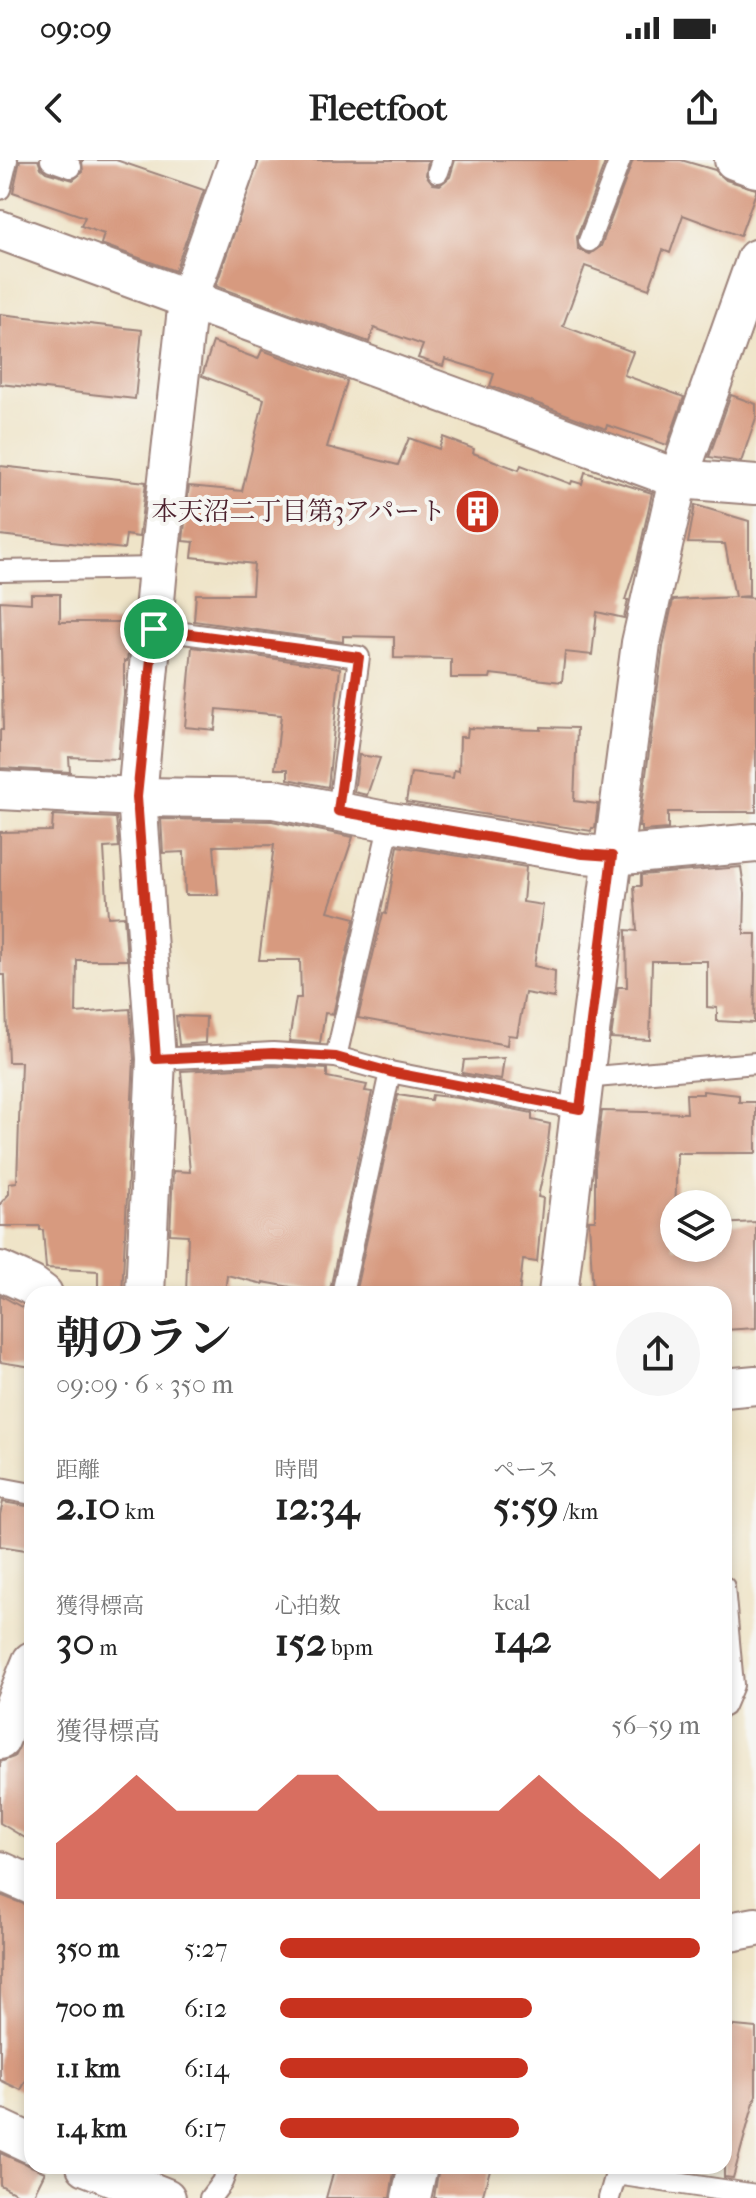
<!DOCTYPE html>
<html lang="ja">
<head>
<meta charset="utf-8">
<style>
  body { margin:0; font-family:"IM FELL French Canon","Noto Serif JP",serif; background:#f6f6f6; color:#222; height:100vh; display:flex; flex-direction:column; font-size:30px; white-space:nowrap }
  * { box-sizing:border-box; margin:0 }
  p { font-size:26px; color:#767676 }
  .icon { flex:none; width:44px; height:44px; fill:none; stroke:currentColor; stroke-width:2; stroke-linecap:round; stroke-linejoin:round }
  .map { position:relative; flex:1; overflow:hidden }
  .details { position:absolute; left:24px; top:1126px; width:708px; height:888px; display:flex; flex-direction:column; background:#fff; border-radius:24px; box-shadow:0 4px 12px #0003 }
  .details>* { flex:none }
  .controls { position:absolute; left:660px; top:1030px; display:grid; gap:16px }
  .controls a { display:grid; place-items:center; width:72px; height:72px; border-radius:50%; background:#fff; box-shadow:0 4px 12px #0003; font-size:40px }
  .pin { position:absolute; display:grid; place-items:center; width:68px; height:68px; color:#fff; margin:-34px; border:4px solid #fff; border-radius:50%; box-shadow:0 2px 8px #0007 }
  .round { display:grid; place-items:center; flex:none; width:84px; height:84px; border-radius:42px; background:#f6f6f6 }
  .summary { display:flex; align-items:center; justify-content:space-between; height:136px; padding:0 32px }
  h1 { font-size:44px; font-weight:700; line-height:60px }
  .stats { display:grid; grid-template-columns:repeat(3,1fr); gap:12px; height:136px; padding:8px 32px }
  .stats div { display:grid; align-content:center }
  .stats b { font-size:40px; font-weight:700 }
  .stats small { font-size:22px; font-weight:400 }
  .stats p { font-size:22px }
  .chart { height:224px; padding:16px 32px }
  .chart p { display:flex; justify-content:space-between }
  .chart svg { width:100%; height:144px; margin-top:8px; fill:#c8321e; opacity:.7 }
  ul { padding:0 32px; list-style:none; font-size:26px }
  li { display:grid; grid-template-columns:128px 96px 1fr; align-items:center; height:60px }
  li i { height:20px; border-radius:10px; background:#c8321e }
  .status { display:flex; justify-content:space-between; align-items:center; height:56px; padding:0 40px; background:#fff; direction:ltr }
  .status svg { height:22px; fill:currentColor }
  header { display:flex; justify-content:space-between; align-items:center; height:104px; padding:0 32px; background:#fff; font-size:36px; font-weight:700 }
  .map>svg:first-child { display:block }
</style>
</head>
<body>
<div class="status"><b>09:09</b><svg viewBox="0 0 49 12"><path d="M0 12V9h3v3zM5 12V6h3v6zM10 12V3h3v9zM15 12V0h3v12zM26 1h20v11H26zM47 4h2v5h-2z"/></svg></div>
<header><svg class="icon" aria-label="back" viewBox="0 0 24 24"><path d="M15 5l-7 7 7 7"/></svg>Fleetfoot<svg class="icon" aria-label="share" viewBox="0 0 24 24"><path d="M12 15V3M7 8l5-5 5 5M5 13v7h14v-7"/></svg></header>
<div class="map">
<svg width="756" height="2038" viewBox="0 0 756 2038">
  <rect width="100%" height="100%" fill="#f6f6f2"/>
  <filter id="ink" filterUnits="userSpaceOnUse"><feTurbulence type="fractalNoise" baseFrequency=".0125" numOctaves="2"/><feDisplacementMap in="SourceGraphic" scale="16" xChannelSelector="R" yChannelSelector="G"/><feConvolveMatrix kernelMatrix="1 2 1 2 8 2 1 2 1" color-interpolation-filters="sRGB"/></filter>
  <filter id="wash" filterUnits="userSpaceOnUse"><feTurbulence type="fractalNoise" baseFrequency=".006" numOctaves="4" result="noise"/><feDisplacementMap in="SourceGraphic" scale="32" xChannelSelector="R" yChannelSelector="G"/><feGaussianBlur stdDeviation="1.8" result="paint"/><feColorMatrix in="noise" values="0 0 0 0 0 0 0 0 0 0 0 0 0 0 0 0 0 1.4 0 .05"/><feComposite in="paint" operator="in"/></filter>
  <g filter="url(#wash)">
    <rect width="100%" height="100%" fill="#efe4c8"/>
    <g id="blocks">
      <g fill="#d79a7f">
        <polygon points="20,0 38,0 41,8 46,12 73,20 83,12 82,0 116,0 204,30 175,111 101,84 104,74 81,66 85,57 13,32"/>
        <polygon points="259,0 428,0 426,15 433,24 440,25 450,17 455,0 606,0 577,77 578,89 590,94 601,86 633,0 681,0 715,10 726,20 756,29 756,32 740,76 683,55 670,93 663,90 649,129 585,106 563,166 633,192 624,215 684,237 667,285 607,265 606,269 490,226 494,214 445,199 443,206 418,198 423,185 374,168 369,182 216,126"/>
        <polygon points="0,154 142,170 135,239 0,224"/>
        <polygon points="213,182 258,199 262,190 347,221 327,287 398,305 409,278 439,289 443,277 474,289 473,293 519,310 521,305 571,324 572,321 582,324 585,312 652,333 637,402 625,440 628,440 624,458 597,452 592,495 565,492 562,522 491,514 490,518 451,518 451,499 394,498 394,477 343,476 343,482 194,461 196,434 252,434 254,404 192,397 194,382 183,381 189,326 242,331 264,239 202,216"/>
        <polygon points="731,235 756,244 756,258 741,302 709,297"/>
        <polygon points="0,306 146,322 139,377 126,375 124,389 0,375"/>
        <polygon points="695,345 749,361 749,436 737,437 756,438 756,652 668,652 668,669 642,671 642,667 639,667 663,487 673,440 735,437 725,384 688,383"/>
        <polygon points="31,434 60,434 60,462 127,462 129,486 127,501 124,501 124,535 118,599 69,597 70,612 0,608 0,570 3,570 0,441 31,443"/>
        <polygon points="192,487 340,508 328,627 288,619 288,609 275,609 281,555 217,549 215,570 185,567"/>
        <polygon points="541,567 577,568 574,641 598,644 595,668 592,668 591,671 406,642 411,613 453,618 454,610 459,611 460,577 467,577 468,568 541,570"/>
        <polygon points="359,595 380,598 367,635 354,632"/>
        <polygon points="53,655 116,658 119,687 104,688 108,757 124,756 127,800 77,800 76,853 130,849 134,899 122,1134 98,1134 98,1111 46,1108 43,1070 40,1070 40,1066 0,1066 0,1044 9,1034 9,1023 17,1022 21,902 8,902 5,815 0,815 0,672 52,671"/>
        <polygon points="161,659 272,661 353,677 328,751 355,758 333,854 325,853 320,883 289,881 296,838 301,838 300,800 259,800 274,685 214,686 218,735 185,735 184,692 163,693"/>
        <polygon points="398,686 526,707 523,742 543,745 534,806 555,811 554,838 525,833 517,876 508,875 507,885 358,858 383,753 386,754"/>
        <polygon points="741,707 745,733 744,774 756,774 754,863 717,861 717,848 707,847 707,801 652,801 650,880 611,878 618,827 627,827 626,770 637,771 634,726 641,726 641,715"/>
        <polygon points="176,856 206,857 205,883 179,885"/>
        <polygon points="504,898 501,920 462,913 464,900"/>
        <polygon points="273,906 327,909 327,917 367,925 365,931 372,932 329,1134 263,1122 263,1124 227,1115 225,1134 186,1134 188,1075 170,1074 173,1011 190,1012 181,911"/>
        <polygon points="703,931 739,935 739,942 756,942 756,993 677,993 674,1088 718,1088 718,1064 756,1062 756,1168 724,1170 724,1134 593,1134 589,1060 595,1060 595,1007 602,951 687,953 686,934 703,934"/>
        <polygon points="398,935 431,940 432,935 458,938 532,953 532,960 550,964 546,1000 538,1037 543,1038 537,1102 523,1100 519,1134 355,1134"/>
        <polygon points="0,1135 32,1153 32,1207 0,1202"/>
        <polygon points="3,1342 32,1347 32,1391 0,1386 0,1355"/>
        <polygon points="32,1560 32,1682 0,1663 0,1602 14,1597"/>
        <polygon points="0,1735 32,1747 32,1909 21,1930 0,1920"/>
        <polygon points="724,1865 756,1868 756,1935 733,2018 724,2017"/>
        <polygon points="0,1993 45,2012 32,2038 26,2038 0,2025"/>
        <polygon points="335,2006 395,2006 390,2038 326,2038"/>
        <polygon points="439,2006 491,2006 482,2038 434,2038"/>
      </g>
    </g>
  </g>
  <g filter="url(#ink)">
    <use href="#blocks" fill-opacity="0" stroke="#9c827a" stroke-width="2"/>
    <g fill="none" stroke-linecap="round" stroke-linejoin="round">
      <defs>
        <g id="service">
          <polyline points="51,0 71,7"/>
          <polyline points="438,12 442,0"/>
          <polyline points="0,29 7,0"/>
          <polyline points="589,81 620,0"/>
          <polyline points="0,411 158,408"/>
          <polyline points="154,469 359,497 338,651"/>
          <polyline points="336,897 390,662"/>
          <polyline points="156,899 273,893 336,897 390,912 580,949"/>
          <polyline points="584,918 756,903"/>
          <polyline points="342,1134 390,912"/>
          <polyline points="0,1328 32,1334"/>
          <polyline points="724,1427 733,1525 724,1546"/>
          <polyline points="210,2038 222,2022 228,2006"/>
          <polyline points="609,2038 616,2014 756,2035"/>
        </g>
        <g id="minor">
          <polyline points="734,0 756,8"/>
          <polyline points="0,70 678,319 756,325"/>
          <polyline points="0,630 137,637 274,639 390,662 583,694 612,696 756,683"/>
          <polyline points="0,1111 31,1125 43,1134"/>
          <polyline points="145,1134 156,899 137,637 158,408 188,140 238,0"/>
          <polyline points="558,1134 584,918 641,483 678,319 756,99"/>
          <polyline points="724,1228 756,1225"/>
          <polyline points="0,1580 32,1501"/>
          <polyline points="0,1711 32,1725"/>
          <polyline points="724,1773 756,1767"/>
          <polyline points="0,1969 32,1984"/>
          <polyline points="86,2006 166,2038"/>
          <polyline points="411,2038 418,2006"/>
        </g>
      </defs>
      <use href="#service" stroke="#9c827a" stroke-width="24"/>
      <use href="#minor" stroke="#9c827a" stroke-width="42"/>
      <use href="#service" stroke="#fff" stroke-width="20"/>
      <use href="#minor" stroke="#fff" stroke-width="38"/>
    </g>
  </g>
  <g fill="none" stroke-linecap="round" stroke-linejoin="round" filter="url(#ink)">
    <defs>
      <polygon id="route" points="154,469 359,497 338,651 583,694 612,696 580,949 390,912 336,897 273,893 156,899 137,637"/>
    </defs>
    <use href="#route" stroke="#fff" stroke-width="16"/>
    <use href="#route" stroke="#c8321e" stroke-width="10"/>
  </g>
  <defs>
    <symbol id="building-disc" viewBox="-11 -11 22 22"><circle r="9.5" fill="#c8321e" stroke="#f6f6f2"/><path d="M-4-6H4V6H1V3H-1V6H-4ZM-2.5-4.3h1.7v1.8h-1.7ZM.8-4.3h1.7v1.8H.8ZM-2.5-1h1.7V.8h-1.7ZM.8-1h1.7V.8H.8Z" fill="#fff"/></symbol>
  </defs>
  <g fill-rule="evenodd">
    <use href="#building-disc" x="452" y="326" width="51" height="51"/>
  </g>
  <g text-anchor="middle" stroke-width="8" stroke-linejoin="round" paint-order="stroke">
    <g font-size="26" fill="#4a1f2b" stroke="#f6f6f2" text-anchor="end">
      <text x="446" y="360">本天沼二丁目第3アパート</text>
    </g>
  </g>
</svg>
<div class="controls">
<a><svg class="icon" aria-label="layers" viewBox="0 0 24 24"><path d="M12 4l9 5-9 5-9-5zM3 14l9 5 9-5"/></svg></a>
</div>
<div class="pin" style="left:154px;top:469px;background:#1e9e55"><svg class="icon" aria-label="arrive" viewBox="0 0 24 24"><path d="M6 21V4h12l-3 4 3 4H6"/></svg></div>
<section class="details">
<div class="summary"><div><h1>朝のラン</h1><p>09:09 · 6 × 350 m</p></div><a class="round"><svg class="icon" aria-label="share" viewBox="0 0 24 24"><path d="M12 15V3M7 8l5-5 5 5M5 13v7h14v-7"/></svg></a></div>
<div class="stats">
<div><p>距離</p><b>2.10<small> km</small></b></div>
<div><p>時間</p><b>12:34</b></div>
<div><p>ペース</p><b>5:59<small> /km</small></b></div>
</div>
<div class="stats">
<div><p>獲得標高</p><b>30<small> m</small></b></div>
<div><p>心拍数</p><b>152<small> bpm</small></b></div>
<div><p>kcal</p><b>142</b></div>
</div>
<div class="chart"><p><span>獲得標高</span>56–59 m</p>
<svg viewBox="0 0 160 44" preserveAspectRatio="none"><path d="M0 44V27L10 17L20 6L30 17L40 17L50 17L60 6L70 6L80 17L90 17L100 17L110 17L120 6L130 17L140 27L150 38L160 27V44z"/></svg>
</div>
<ul>
<li><b>350 m</b>5:27<i style="width:100%"></i></li>
<li><b>700 m</b>6:12<i style="width:60%"></i></li>
<li><b>1.1 km</b>6:14<i style="width:59%"></i></li>
<li><b>1.4 km</b>6:17<i style="width:57%"></i></li>
</ul>
</section>
</div>
</body>
</html>
